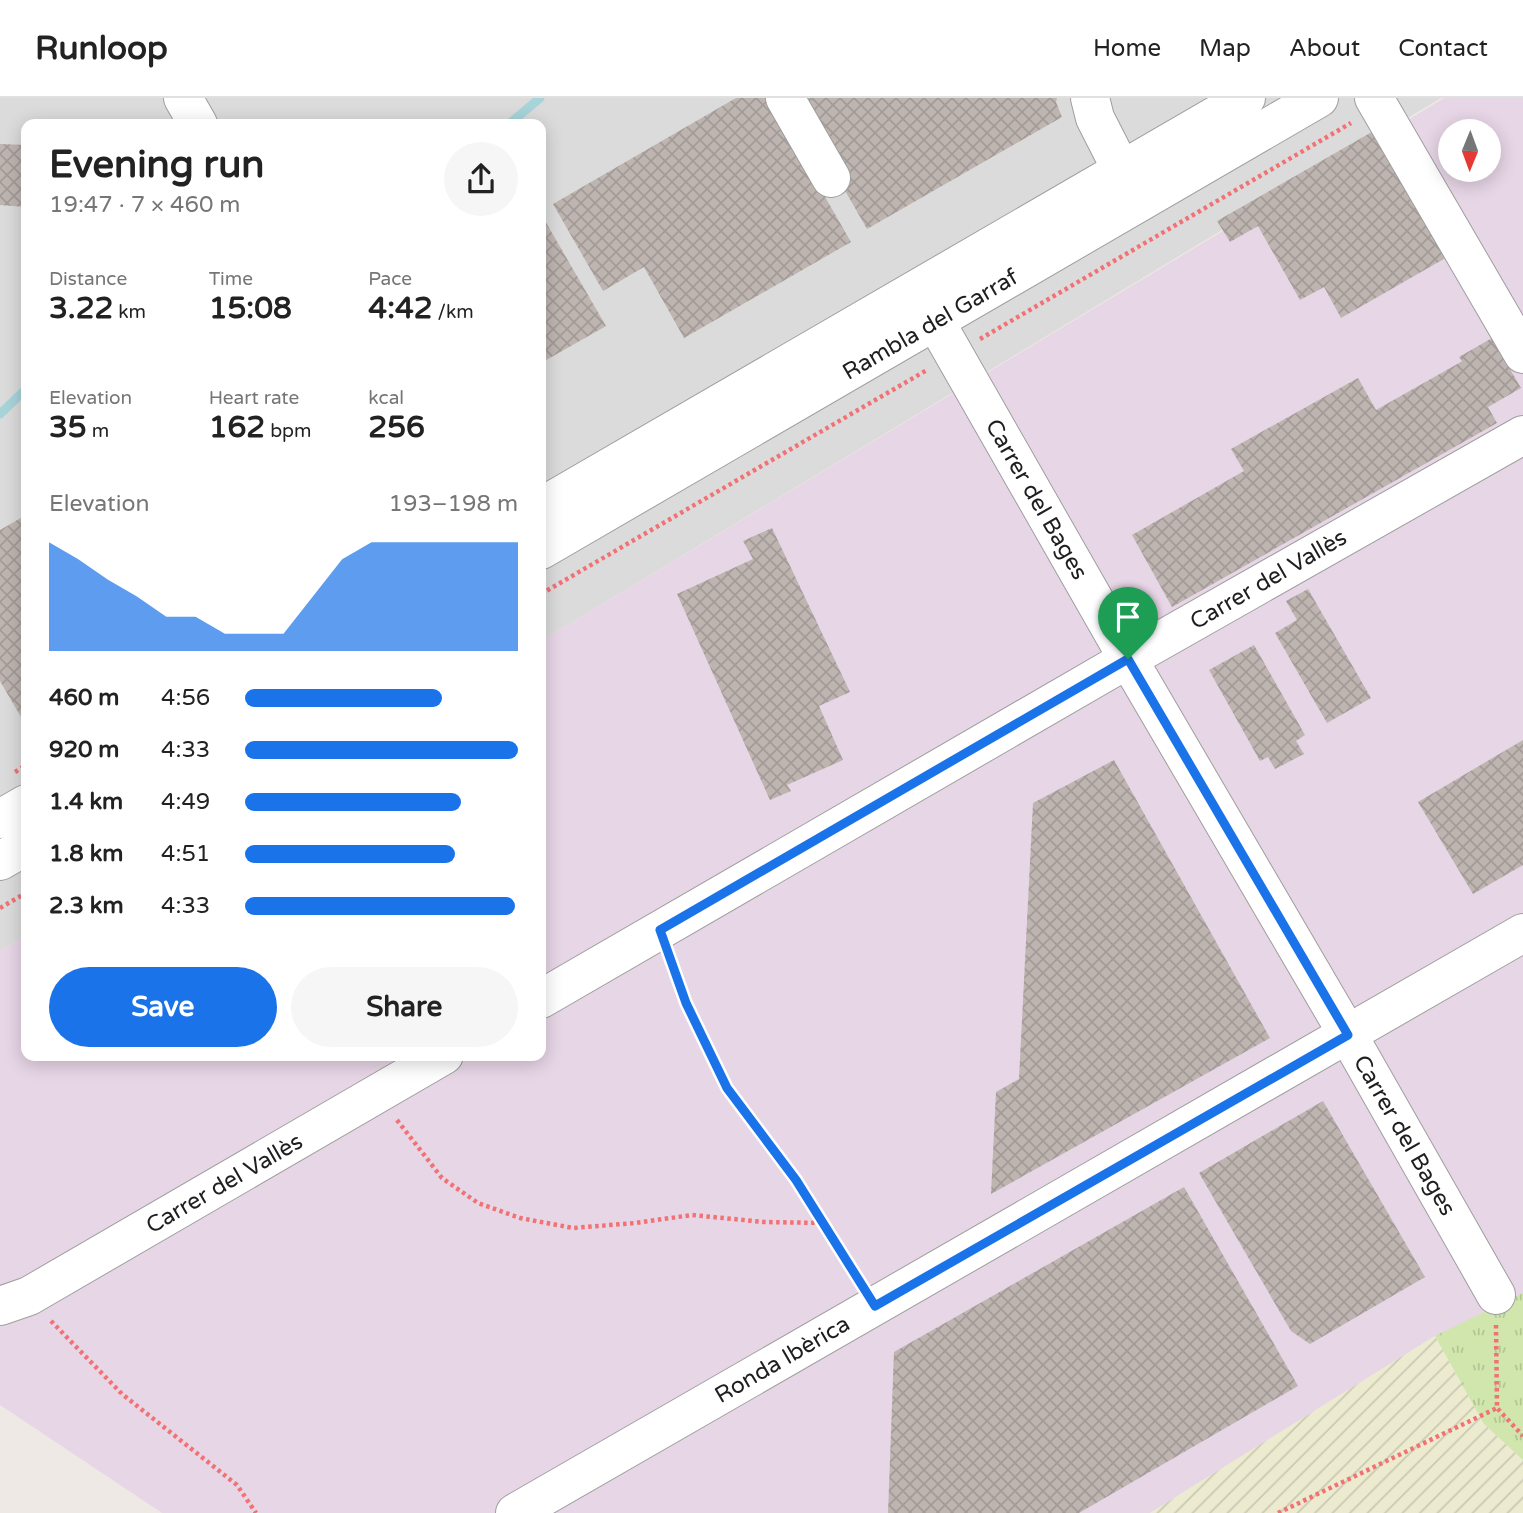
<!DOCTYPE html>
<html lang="en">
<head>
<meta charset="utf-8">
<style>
  body { margin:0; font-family:"Varela Round",sans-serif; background:#f6f6f6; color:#222; height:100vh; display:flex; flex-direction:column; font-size:26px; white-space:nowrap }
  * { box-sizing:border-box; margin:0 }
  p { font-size:23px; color:#767676 }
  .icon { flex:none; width:38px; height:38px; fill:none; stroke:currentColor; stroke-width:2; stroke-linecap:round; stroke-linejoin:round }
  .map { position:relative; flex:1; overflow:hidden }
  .panel { position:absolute; left:21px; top:21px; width:525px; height:942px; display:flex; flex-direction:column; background:#fff; border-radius:14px; box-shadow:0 4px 18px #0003 }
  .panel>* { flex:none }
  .needle { width:46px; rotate:181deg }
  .tools { position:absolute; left:1438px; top:21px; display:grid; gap:14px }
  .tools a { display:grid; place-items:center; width:63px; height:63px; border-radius:50%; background:#fff; box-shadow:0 4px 18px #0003; font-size:35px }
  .pin { position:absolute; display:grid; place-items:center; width:60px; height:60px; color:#fff; margin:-72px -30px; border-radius:50% 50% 50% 0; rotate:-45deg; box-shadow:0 0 7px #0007 }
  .pin .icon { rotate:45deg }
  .round { display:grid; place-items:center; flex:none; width:74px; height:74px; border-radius:37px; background:#f6f6f6 }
  .summary { display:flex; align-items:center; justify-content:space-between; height:119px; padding:0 28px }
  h1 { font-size:38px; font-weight:800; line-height:52px }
  .stats { display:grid; grid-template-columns:repeat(3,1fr); gap:10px; height:119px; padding:7px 28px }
  .stats div { display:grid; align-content:center }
  .stats b { font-size:30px; font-weight:800 }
  .stats small { font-size:19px; font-weight:400 }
  .stats p { font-size:19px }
  .chart { height:196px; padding:14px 28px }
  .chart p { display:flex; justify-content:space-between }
  .chart svg { width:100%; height:126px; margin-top:7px; fill:#1a73e8; opacity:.7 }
  .action { display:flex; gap:14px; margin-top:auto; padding:14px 28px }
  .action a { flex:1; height:80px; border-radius:42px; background:#1a73e8; color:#fff; font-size:28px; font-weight:800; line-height:80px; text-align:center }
  .action a+a { background:#f6f6f6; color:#222 }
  ul { padding:0 28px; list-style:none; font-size:23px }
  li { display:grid; grid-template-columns:112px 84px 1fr; align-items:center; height:52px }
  li i { height:18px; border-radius:9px; background:#1a73e8 }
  header { display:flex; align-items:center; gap:42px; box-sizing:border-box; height:98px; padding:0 35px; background:#fff; border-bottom:2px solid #e0e0e0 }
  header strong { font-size:33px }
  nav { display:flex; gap:38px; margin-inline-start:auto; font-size:24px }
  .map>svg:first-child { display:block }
</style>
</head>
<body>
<header>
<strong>Runloop</strong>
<nav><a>Home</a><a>Map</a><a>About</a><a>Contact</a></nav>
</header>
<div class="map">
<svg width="1523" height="1415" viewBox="0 0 1523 1415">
  <defs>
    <pattern id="farmland-furrows" width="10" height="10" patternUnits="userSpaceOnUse" patternTransform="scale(1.75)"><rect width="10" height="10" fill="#ecebd0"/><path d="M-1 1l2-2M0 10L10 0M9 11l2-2" fill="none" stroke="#cac9b2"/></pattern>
    <pattern id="grass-tufts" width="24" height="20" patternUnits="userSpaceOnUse" patternTransform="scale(1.75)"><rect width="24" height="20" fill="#d0e6ac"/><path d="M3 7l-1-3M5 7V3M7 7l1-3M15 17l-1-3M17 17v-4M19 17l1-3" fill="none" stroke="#b2c594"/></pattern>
    <pattern id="building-cross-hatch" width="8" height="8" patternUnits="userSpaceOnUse" patternTransform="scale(1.75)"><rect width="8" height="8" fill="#beb5b1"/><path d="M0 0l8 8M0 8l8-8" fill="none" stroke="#a39b98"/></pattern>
  </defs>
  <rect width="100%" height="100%" fill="#eee9e4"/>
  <polygon fill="#dcdbdb" points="0,0 1441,0 541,543 541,26 26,26 26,838 0,853"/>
  <path fill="#e7d6e6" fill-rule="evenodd" d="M 1444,0 L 1523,0 L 1523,1199 L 1435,1238 L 1150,1415 L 162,1415 L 0,1307 L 0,853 L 26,838 L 26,957 L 541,957 L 541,543 ZM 1451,33 L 1489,33 L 1489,72 L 1451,72 Z"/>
  <polygon fill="url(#farmland-furrows)" points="1435,1238 1484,1326 1523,1362 1523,1415 1150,1415"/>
  <polygon fill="url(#grass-tufts)" points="1523,1195 1523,1362 1484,1326 1435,1238"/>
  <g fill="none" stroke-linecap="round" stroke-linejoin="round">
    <g stroke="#a7d4d9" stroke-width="9">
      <polyline points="509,26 540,0"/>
      <polyline points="0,316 26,291"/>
    </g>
  </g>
  <g fill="url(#building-cross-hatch)">
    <polygon points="736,0 768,0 851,144 684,240 644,169 603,193 553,106"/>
    <polygon points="792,0 1057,0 1056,4 1062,19 867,131"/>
    <polygon points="1377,31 1449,158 1341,220 1324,189 1300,202 1258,128 1230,144 1217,123"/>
    <polygon points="0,46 26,47 26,109 0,107"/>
    <polygon points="541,116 606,228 541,265"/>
    <polygon points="1492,240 1521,290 1488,309 1497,325 1172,509 1132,437 1244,373 1231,351 1358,280 1376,312 1459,265 1462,263 1459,259"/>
    <polygon points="26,417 26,616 21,619 0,583 0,432"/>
    <polygon points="772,430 850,594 819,608 843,662 787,687 791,693 770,702 677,496 753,461 743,443"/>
    <polygon points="1308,491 1371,600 1327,625 1275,535 1297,522 1286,503"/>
    <polygon points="1254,547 1305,637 1296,643 1304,656 1275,671 1268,659 1260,663 1209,572"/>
    <polygon points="1523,642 1523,767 1473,796 1418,704"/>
    <polygon points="1114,662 1270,940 991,1096 996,994 1019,981 1033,705"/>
    <polygon points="1323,1003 1425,1179 1310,1246 1291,1233 1199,1075"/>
    <polygon points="1184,1089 1298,1288 1079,1415 888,1415 894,1254"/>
  </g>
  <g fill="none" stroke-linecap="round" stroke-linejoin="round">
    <defs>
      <g id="minor">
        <polyline points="183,0 198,26"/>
        <polyline points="785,0 831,80"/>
        <polyline points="1090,0 1095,20 1122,73"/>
        <polyline points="1374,0 1523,256"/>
        <polyline points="935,223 1128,561 1348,937 1496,1197"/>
        <polyline points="541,409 1246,0"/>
        <polyline points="541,452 1319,0"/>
        <polyline points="0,721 26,706"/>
        <polyline points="0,763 26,748"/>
        <polyline points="541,901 1128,561 1523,337"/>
        <polyline points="0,1208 29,1198 444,957"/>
        <polyline points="515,1415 1523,835"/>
      </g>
    </defs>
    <use href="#minor" stroke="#9f9f9f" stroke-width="40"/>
    <g stroke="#f27174" stroke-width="4.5" stroke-dasharray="3.5 3.5" stroke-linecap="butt">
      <polyline points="980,241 1351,25"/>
      <polyline points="541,496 927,272"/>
      <polyline points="15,674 26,667"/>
      <polyline points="0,810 26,795"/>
      <polyline points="671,865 686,905 727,990 796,1082 859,1180"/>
      <polyline points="397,1022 442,1080 478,1105 520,1120 573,1130 635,1125 692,1117 764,1124 824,1125"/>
      <polyline points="51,1223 122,1296 237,1387 256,1415"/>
      <polyline points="1496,1227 1497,1310 1523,1338"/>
      <polyline points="1278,1415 1497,1310"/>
    </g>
    <use href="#minor" stroke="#fff" stroke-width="38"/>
  </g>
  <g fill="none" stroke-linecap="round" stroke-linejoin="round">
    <defs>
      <polygon id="route" points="1128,561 1348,937 875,1208 796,1082 727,990 686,905 660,832"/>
    </defs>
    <use href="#route" stroke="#fff" stroke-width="14"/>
    <use href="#route" stroke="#1a73e8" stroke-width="9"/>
  </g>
  <g text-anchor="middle" stroke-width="7" stroke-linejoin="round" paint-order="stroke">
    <g font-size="23" fill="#1e1e1e" stroke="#fff">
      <text transform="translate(930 226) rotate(-30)" y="8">Rambla del Garraf</text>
      <text transform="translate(1037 401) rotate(60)" y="8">Carrer del Bages</text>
      <text transform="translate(1268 481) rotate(-30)" y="8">Carrer del Vallès</text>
      <text transform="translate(1405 1037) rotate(60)" y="8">Carrer del Bages</text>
      <text transform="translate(224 1085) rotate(-30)" y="8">Carrer del Vallès</text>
      <text transform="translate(782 1261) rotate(-30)" y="8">Ronda Ibèrica</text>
    </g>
  </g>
</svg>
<div class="tools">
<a><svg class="needle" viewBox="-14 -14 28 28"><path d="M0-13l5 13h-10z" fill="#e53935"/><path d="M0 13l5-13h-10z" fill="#767676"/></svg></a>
</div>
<div class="pin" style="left:1128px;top:561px;background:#1e9e55"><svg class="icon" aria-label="arrive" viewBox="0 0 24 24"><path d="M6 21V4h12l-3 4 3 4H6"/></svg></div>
<section class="panel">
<div class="summary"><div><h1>Evening run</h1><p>19:47 · 7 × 460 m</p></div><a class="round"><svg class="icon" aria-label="share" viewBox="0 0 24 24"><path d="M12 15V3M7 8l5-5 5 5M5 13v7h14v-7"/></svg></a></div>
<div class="stats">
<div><p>Distance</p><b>3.22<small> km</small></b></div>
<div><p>Time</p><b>15:08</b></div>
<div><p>Pace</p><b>4:42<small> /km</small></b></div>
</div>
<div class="stats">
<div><p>Elevation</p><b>35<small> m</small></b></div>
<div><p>Heart rate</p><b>162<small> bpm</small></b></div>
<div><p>kcal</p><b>256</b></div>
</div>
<div class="chart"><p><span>Elevation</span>193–198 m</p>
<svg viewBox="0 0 160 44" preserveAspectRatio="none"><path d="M0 44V6L10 12L20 19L30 25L40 32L50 32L60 38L70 38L80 38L90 25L100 12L110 6L120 6L130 6L140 6L150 6L160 6V44z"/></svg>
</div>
<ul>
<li><b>460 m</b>4:56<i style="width:72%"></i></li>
<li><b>920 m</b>4:33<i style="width:100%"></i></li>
<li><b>1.4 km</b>4:49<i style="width:79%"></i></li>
<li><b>1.8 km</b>4:51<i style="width:77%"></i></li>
<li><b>2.3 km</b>4:33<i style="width:99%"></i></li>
</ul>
<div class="action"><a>Save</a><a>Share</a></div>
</section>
</div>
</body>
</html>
